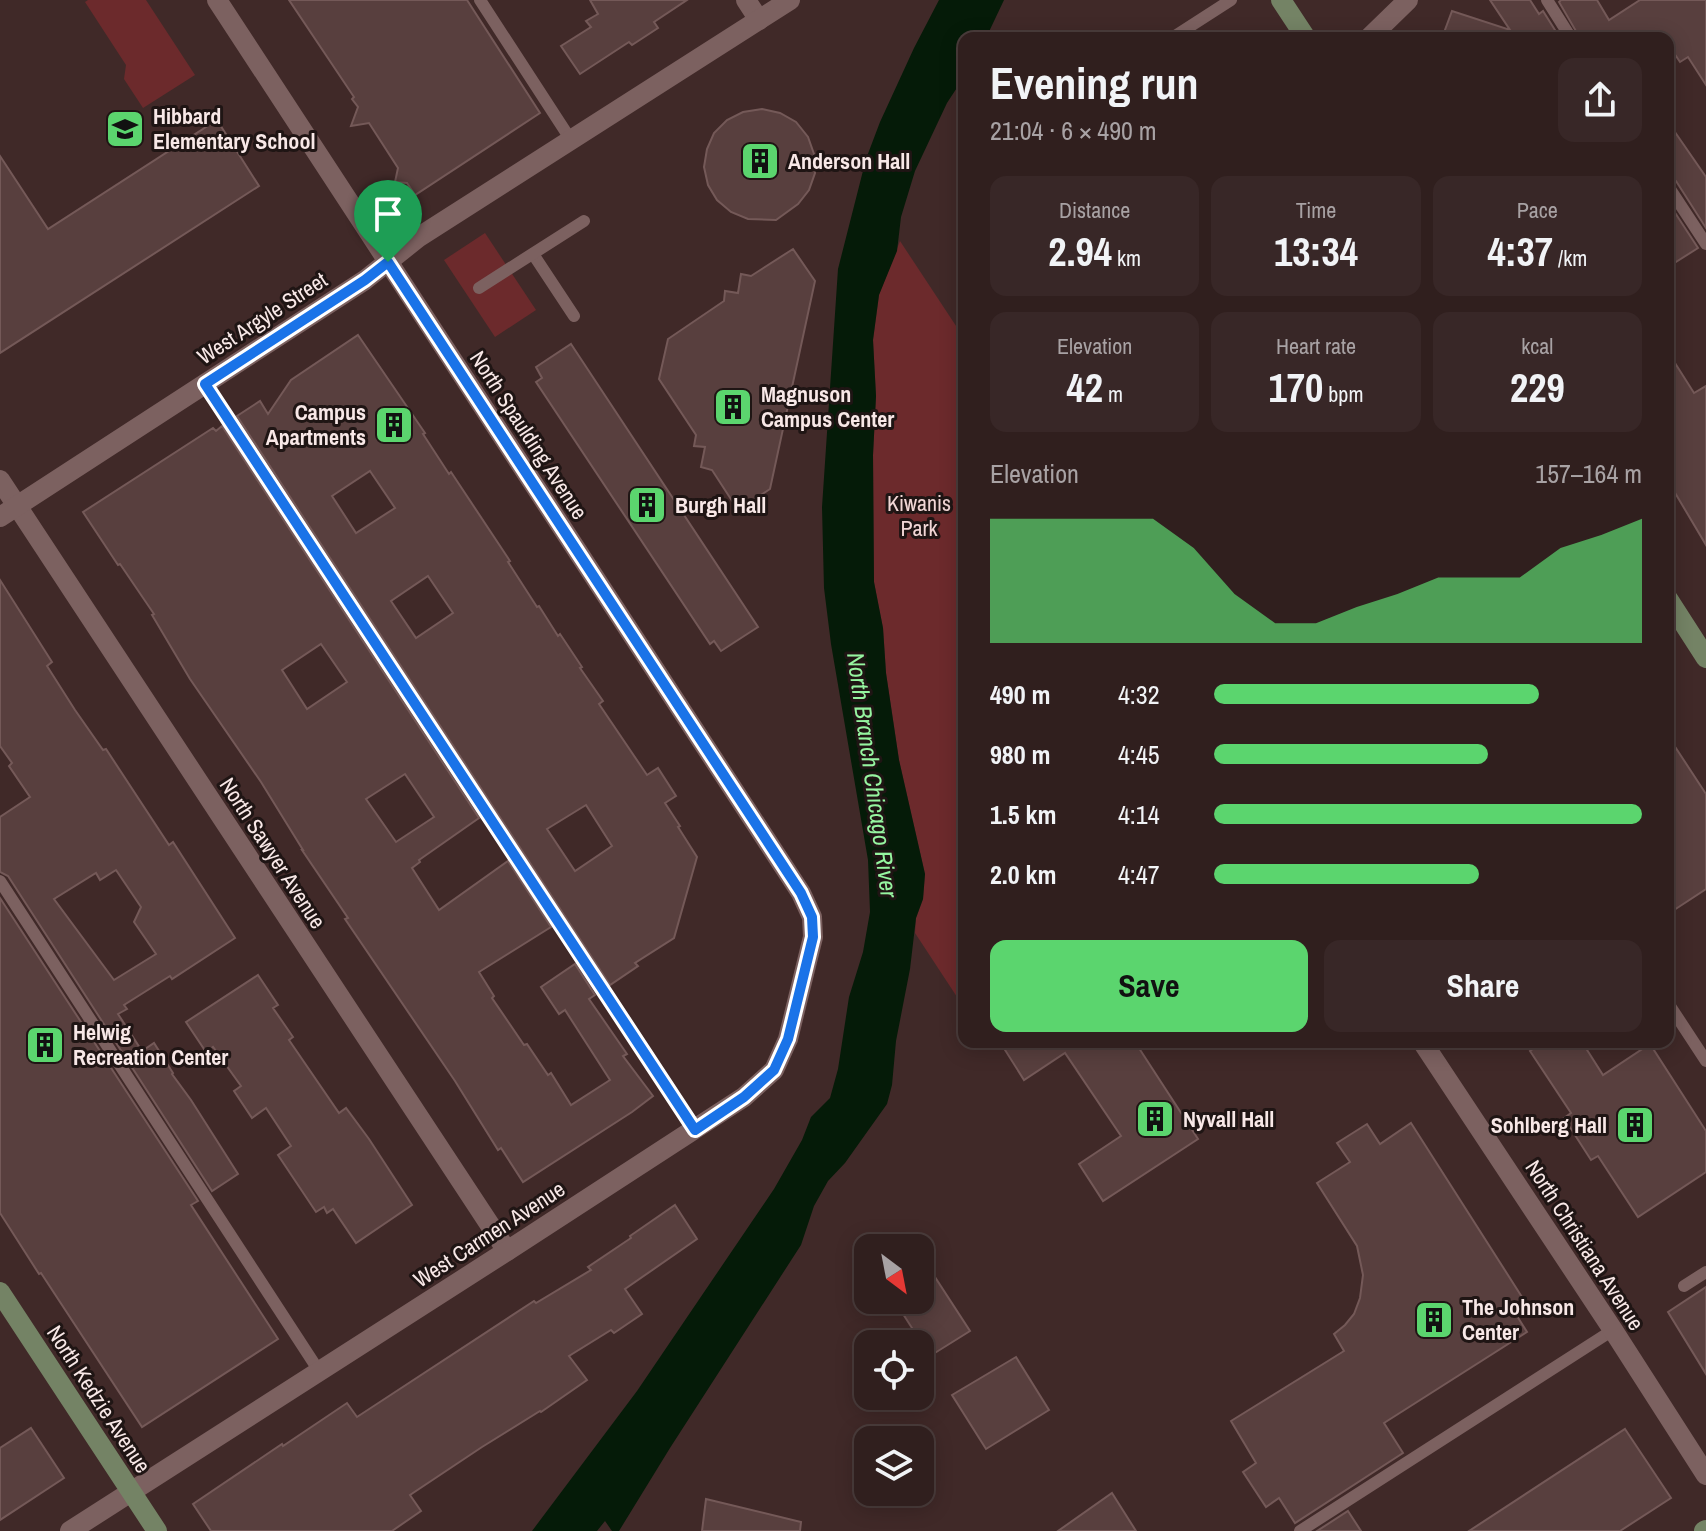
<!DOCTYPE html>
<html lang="en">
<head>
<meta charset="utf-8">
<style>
  body { margin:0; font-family:"Archivo Narrow",sans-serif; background:#382727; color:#f1f3f6; height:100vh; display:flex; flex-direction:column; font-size:30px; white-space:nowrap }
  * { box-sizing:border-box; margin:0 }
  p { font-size:26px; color:#a8a2a4 }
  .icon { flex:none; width:44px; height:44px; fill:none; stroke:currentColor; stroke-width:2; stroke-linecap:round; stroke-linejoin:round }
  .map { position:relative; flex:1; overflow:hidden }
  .drawer { position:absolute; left:958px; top:32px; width:716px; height:1016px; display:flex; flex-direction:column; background:#301f1e; border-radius:16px; box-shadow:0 4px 20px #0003,0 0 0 2px #4b3d3c }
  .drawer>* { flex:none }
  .needle { width:52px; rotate:148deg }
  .buttons { position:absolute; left:854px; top:1234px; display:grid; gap:16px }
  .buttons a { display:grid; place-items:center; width:80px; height:80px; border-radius:16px; background:#301f1e; box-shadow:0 4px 20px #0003,0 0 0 2px #4b3d3c; font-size:40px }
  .pin { position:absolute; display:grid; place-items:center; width:68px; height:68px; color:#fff; margin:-82px -34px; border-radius:50% 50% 50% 0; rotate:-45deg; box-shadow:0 0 8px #0007 }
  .pin .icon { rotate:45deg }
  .round { display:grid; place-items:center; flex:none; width:84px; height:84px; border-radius:16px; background:#382727 }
  .summary { display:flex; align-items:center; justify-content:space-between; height:136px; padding:0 32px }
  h1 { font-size:44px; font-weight:700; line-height:60px }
  .stats { display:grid; grid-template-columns:repeat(3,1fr); gap:12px; height:136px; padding:8px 32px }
  .stats div { display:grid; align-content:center; border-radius:16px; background:#382727; text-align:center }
  .stats b { font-size:40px; font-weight:700 }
  .stats small { font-size:22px; font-weight:400 }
  .stats p { font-size:22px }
  .chart { height:224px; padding:16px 32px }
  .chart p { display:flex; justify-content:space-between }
  .chart svg { width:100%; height:144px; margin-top:8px; fill:#5bd56e; opacity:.7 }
  .primary-button { display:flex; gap:16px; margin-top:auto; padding:16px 32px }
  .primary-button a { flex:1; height:92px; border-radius:16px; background:#5bd56e; color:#111; font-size:32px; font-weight:700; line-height:92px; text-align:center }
  .primary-button a+a { background:#382727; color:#f1f3f6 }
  ul { padding:0 32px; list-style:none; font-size:26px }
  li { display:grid; grid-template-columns:128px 96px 1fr; align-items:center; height:60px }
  li i { height:20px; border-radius:10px; background:#5bd56e }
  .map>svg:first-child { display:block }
</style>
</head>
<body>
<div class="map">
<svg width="1706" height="1531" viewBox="0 0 1706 1531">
  <rect width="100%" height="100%" fill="#402928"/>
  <g fill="#6c2a2c">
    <polygon points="88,0 146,0 195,75 143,108 124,79 126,65 85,2"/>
    <polygon points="485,233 536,310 495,337 444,260"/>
    <polygon points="900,241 964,338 964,997 959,1000 915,933 916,918 923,899 925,874 899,760 886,673 883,628 874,582 873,455 876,396 873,340 879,295"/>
  </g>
  <polygon fill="#051b08" points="939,0 1004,0 986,38 964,38 964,77 947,103 915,171 901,217 897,251 879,295 873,340 876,396 873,455 874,582 883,628 886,673 899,760 925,874 923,899 916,918 910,969 896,1041 892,1085 887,1104 845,1163 828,1181 814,1206 801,1245 670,1448 619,1531 612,1531 605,1521 597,1531 532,1531 637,1391 774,1189 802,1140 811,1117 830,1098 838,1069 849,997 863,952 870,912 868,860 831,644 824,588 822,507 838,269 866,159 880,122 914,48"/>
  <g fill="#583f3e" stroke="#745958" stroke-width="2" fill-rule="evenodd">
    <polygon points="289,0 467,0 540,113 415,195 407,183 395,182 398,168 369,123 351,126 358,107 352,99 354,97"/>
    <polygon points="590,0 687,0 654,22 658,28 632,45 629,42 580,74 561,46 591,27 586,21 598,14"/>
    <polygon points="1490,0 1530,0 1539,14 1543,11 1560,38 1442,38 1452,11 1510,30"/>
    <polygon points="1561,0 1597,0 1609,20 1640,0 1706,0 1706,85 1688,57 1680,62 1668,44 1668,38 1580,38 1559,2"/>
    <polygon points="762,109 780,113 796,122 808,137 814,154 815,173 809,190 798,204 776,220 748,219 731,212 717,200 708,185 704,167 707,149 714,133 727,120 743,112"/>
    <polygon points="217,120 259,186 0,353 0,156 48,229"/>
    <polygon points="1668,122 1706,177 1706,228 1676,181 1668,177"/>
    <polygon points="1668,202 1698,248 1668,267"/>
    <polygon points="793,249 815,281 770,489 738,510 712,470 701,467 705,447 694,446 696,435 659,379 668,339 724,301 725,291 738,293 741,274 751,276"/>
    <path d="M 358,335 L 425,433 L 423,434 L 449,474 L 451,472 L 510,561 L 508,562 L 537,607 L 539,606 L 558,636 L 560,634 L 582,667 L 580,668 L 603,701 L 599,704 L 647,775 L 658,768 L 676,796 L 665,803 L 680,826 L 678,827 L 697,857 L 674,938 L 635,963 L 638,966 L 610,985 L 237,416 L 260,401 L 268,414 L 291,380 ZM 370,471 L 395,508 L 356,533 L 332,496 ZM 428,576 L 453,613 L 416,638 L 391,601 ZM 586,805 L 612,846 L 575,871 L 547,829 Z"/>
    <polygon points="571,344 758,627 721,651 714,641 710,644 536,382 542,378 536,367"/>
    <polygon points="1668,352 1694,393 1706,386 1706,545 1668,481"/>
    <path d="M 222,426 L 479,818 L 419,860 L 420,862 L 412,868 L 439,910 L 508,861 L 551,927 L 479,972 L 494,996 L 492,998 L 524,1045 L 527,1044 L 548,1075 L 551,1073 L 571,1105 L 610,1080 L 565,1010 L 559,1014 L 541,987 L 575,964 L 595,995 L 589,999 L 627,1054 L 623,1056 L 653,1096 L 632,1112 L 523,1182 L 501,1148 L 498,1150 L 455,1081 L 345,919 L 348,918 L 302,850 L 303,850 L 261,782 L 190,679 L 152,615 L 154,614 L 120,564 L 118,565 L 83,512 L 213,428 L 216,431 ZM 321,644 L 347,682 L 307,709 L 282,670 ZM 405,774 L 434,817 L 396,842 L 366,799 Z"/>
    <path d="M 0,580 L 52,662 L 47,666 L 75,710 L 103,750 L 106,749 L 169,845 L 173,842 L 235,938 L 172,979 L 170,976 L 124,1005 L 127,1009 L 118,1014 L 142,1051 L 154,1043 L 173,1073 L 172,1074 L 191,1100 L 238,1174 L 212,1191 L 8,876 L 0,872 L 0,817 L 30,797 L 9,766 L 12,763 L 0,746 ZM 116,870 L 141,907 L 134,922 L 156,954 L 114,980 L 54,899 L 96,873 L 100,880 Z"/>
    <polygon points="1668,736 1706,794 1706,889 1668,914"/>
    <polygon points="0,898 198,1201 191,1205 278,1339 142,1427 41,1273 39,1274 0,1213"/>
    <polygon points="258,975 278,1005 273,1008 293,1037 289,1040 339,1113 346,1108 369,1139 412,1205 356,1243 333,1209 327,1213 324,1207 316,1212 278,1155 291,1146 266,1108 252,1118 234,1091 241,1086 213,1047 206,1052 186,1022"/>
    <polygon points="1000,1042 1135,1042 1198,1139 1103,1201 1079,1164 1121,1136 1065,1053 1024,1080"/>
    <polygon points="1543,1042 1582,1042 1603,1075 1650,1044 1706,1131 1706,1172 1638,1217 1598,1156 1591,1160 1564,1118 1571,1113 1530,1051"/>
    <polygon points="1411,1123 1529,1308 1517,1316 1527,1332 1384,1423 1403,1453 1295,1523 1279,1498 1266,1507 1243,1472 1256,1463 1231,1421 1344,1351 1334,1334 1345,1325 1354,1314 1360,1298 1363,1275 1357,1246 1317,1183 1350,1162 1337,1143 1367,1124 1380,1144"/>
    <polygon points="675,1205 697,1239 625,1289 642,1314 614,1333 611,1330 569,1356 587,1380 541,1412 540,1411 482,1447 410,1495 421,1511 392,1531 211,1531 193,1504 282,1444 283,1446 347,1403 357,1417 534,1301 536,1303 591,1270 588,1267 631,1238 630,1236"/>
    <polygon points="920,1254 970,1331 930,1356 894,1300 920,1300"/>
    <polygon points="1706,1287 1706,1374 1668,1312"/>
    <polygon points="1016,1357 1049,1410 986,1449 952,1395"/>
    <polygon points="31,1428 64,1478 0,1520 0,1448"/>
    <polygon points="1625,1429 1671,1498 1620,1531 1469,1531"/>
    <polygon points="1112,1493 1136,1531 1058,1531"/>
    <polygon points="706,1499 801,1522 800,1531 702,1531"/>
    <polygon points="1348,1511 1361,1531 1317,1531"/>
  </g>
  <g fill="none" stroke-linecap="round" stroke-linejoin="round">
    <g stroke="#7c6160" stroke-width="12">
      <polyline points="480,0 571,140"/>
      <polyline points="1547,0 1571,38"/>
      <polyline points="1172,38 1231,0"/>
      <polyline points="1668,186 1706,244"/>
      <polyline points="533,254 574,316"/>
      <polyline points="479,288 584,221"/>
      <polyline points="205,384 695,1130"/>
      <polyline points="0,881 319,1371"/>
      <polyline points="1668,1003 1706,1061"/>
      <polyline points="1684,1286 1706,1272"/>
      <polyline points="1300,1531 1613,1330"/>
    </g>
    <g stroke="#7c6160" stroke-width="20">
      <polyline points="746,0 759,20"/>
      <polyline points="1369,38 1408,0"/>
      <polyline points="0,480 507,1251"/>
      <polyline points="0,517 365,280 419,237 790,0"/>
      <polyline points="1423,1043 1613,1330 1706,1475"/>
      <polyline points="70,1531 507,1251 744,1097 774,1070 788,1039 813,937 812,917 801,893 217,0"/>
    </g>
    <g stroke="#748365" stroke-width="20">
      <polyline points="1281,0 1306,38"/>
      <polyline points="1668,599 1706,658"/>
      <polyline points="0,1292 157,1531"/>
      <polyline points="1704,1531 1706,1530"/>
    </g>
  </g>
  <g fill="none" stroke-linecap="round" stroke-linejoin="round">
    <defs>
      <polygon id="route" points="388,262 801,893 812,917 813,937 788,1039 774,1070 744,1097 695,1130 205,384 365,280"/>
    </defs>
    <use href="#route" stroke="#fff" stroke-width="16"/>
    <use href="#route" stroke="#1a73e8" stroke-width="10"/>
  </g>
  <defs>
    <symbol id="school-square" viewBox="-11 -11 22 22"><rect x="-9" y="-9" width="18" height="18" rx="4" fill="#5bd56e" stroke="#1f1514"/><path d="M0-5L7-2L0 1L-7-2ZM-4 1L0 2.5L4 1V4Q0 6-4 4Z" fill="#111"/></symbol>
    <symbol id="building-square" viewBox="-11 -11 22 22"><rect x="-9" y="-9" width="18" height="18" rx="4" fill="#5bd56e" stroke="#1f1514"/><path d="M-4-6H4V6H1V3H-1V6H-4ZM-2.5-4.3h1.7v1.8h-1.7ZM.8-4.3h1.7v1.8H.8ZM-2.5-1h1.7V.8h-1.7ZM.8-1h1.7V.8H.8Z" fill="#111"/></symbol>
  </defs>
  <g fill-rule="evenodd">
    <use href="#school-square" x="103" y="107" width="44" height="44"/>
    <use href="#building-square" x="738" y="139" width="44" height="44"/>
    <use href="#building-square" x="711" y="385" width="44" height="44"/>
    <use href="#building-square" x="372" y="403" width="44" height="44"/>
    <use href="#building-square" x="625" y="483" width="44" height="44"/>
    <use href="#building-square" x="23" y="1023" width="44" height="44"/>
    <use href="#building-square" x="1133" y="1097" width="44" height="44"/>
    <use href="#building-square" x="1613" y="1103" width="44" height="44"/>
    <use href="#building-square" x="1412" y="1298" width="44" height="44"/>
  </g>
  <g text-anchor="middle" stroke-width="6" stroke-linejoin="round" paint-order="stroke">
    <g font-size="22" font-weight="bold" fill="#f8e8e7" stroke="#1f1514" text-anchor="start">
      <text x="153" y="124">Hibbard<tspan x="153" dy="25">Elementary School</tspan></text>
      <text x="788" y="169">Anderson Hall</text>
      <text x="761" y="402">Magnuson<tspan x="761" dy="25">Campus Center</tspan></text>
      <text x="366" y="420" text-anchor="end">Campus<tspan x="366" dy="25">Apartments</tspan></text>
      <text x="675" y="513">Burgh Hall</text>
      <text x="73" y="1040">Helwig<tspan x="73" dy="25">Recreation Center</tspan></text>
      <text x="1183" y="1127">Nyvall Hall</text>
      <text x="1607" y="1133" text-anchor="end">Sohlberg Hall</text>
      <text x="1462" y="1315">The Johnson<tspan x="1462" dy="25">Center</tspan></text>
    </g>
    <g font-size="22" fill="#f8e8e7" stroke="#1f1514">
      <text transform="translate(262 318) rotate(-33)" y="8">West Argyle Street</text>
      <text transform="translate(529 435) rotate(57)" y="8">North Spaulding Avenue</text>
      <text transform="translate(273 853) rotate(57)" y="8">North Sawyer Avenue</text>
      <text transform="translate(489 1234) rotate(-33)" y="8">West Carmen Avenue</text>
      <text transform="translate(1585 1245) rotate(57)" y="8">North Christiana Avenue</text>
      <text transform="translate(99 1399) rotate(57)" y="8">North Kedzie Avenue</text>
    </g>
    <g font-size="22" fill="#f2d7d6" stroke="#1f1514">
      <text x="919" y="511">Kiwanis<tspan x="919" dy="25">Park</tspan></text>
    </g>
    <g font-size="24" font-style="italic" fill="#96f5a0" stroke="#1f1514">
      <text transform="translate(872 775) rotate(82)" y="8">North Branch Chicago River</text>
    </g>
  </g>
</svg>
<div class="buttons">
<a><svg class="needle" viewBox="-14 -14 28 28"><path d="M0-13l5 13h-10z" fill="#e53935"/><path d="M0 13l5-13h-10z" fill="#a8a2a4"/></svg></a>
<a><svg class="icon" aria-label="locate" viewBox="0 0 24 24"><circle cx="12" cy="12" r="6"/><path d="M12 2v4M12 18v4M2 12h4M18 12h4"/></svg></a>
<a><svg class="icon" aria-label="layers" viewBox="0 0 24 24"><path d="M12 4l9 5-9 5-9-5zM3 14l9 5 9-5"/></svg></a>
</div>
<div class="pin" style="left:388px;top:262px;background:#1e9e55"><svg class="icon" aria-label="arrive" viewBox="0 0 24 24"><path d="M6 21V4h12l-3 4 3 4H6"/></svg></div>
<section class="drawer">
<div class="summary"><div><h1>Evening run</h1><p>21:04 · 6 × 490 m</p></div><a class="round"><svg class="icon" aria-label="share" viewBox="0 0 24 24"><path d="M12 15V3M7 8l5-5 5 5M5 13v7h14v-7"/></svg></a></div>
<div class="stats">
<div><p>Distance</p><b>2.94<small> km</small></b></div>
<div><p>Time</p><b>13:34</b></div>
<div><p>Pace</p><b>4:37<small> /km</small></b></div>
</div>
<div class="stats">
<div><p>Elevation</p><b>42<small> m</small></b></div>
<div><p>Heart rate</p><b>170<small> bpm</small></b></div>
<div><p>kcal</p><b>229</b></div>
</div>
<div class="chart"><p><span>Elevation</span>157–164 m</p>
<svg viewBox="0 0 160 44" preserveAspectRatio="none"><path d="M0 44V6L10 6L20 6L30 6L40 6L50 15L60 29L70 38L80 38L90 33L100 29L110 24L120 24L130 24L140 15L150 11L160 6V44z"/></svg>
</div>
<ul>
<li><b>490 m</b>4:32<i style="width:76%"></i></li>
<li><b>980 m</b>4:45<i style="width:64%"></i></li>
<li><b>1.5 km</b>4:14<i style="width:100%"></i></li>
<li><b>2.0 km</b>4:47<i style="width:62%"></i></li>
</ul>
<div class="primary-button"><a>Save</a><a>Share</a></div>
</section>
</div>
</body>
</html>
